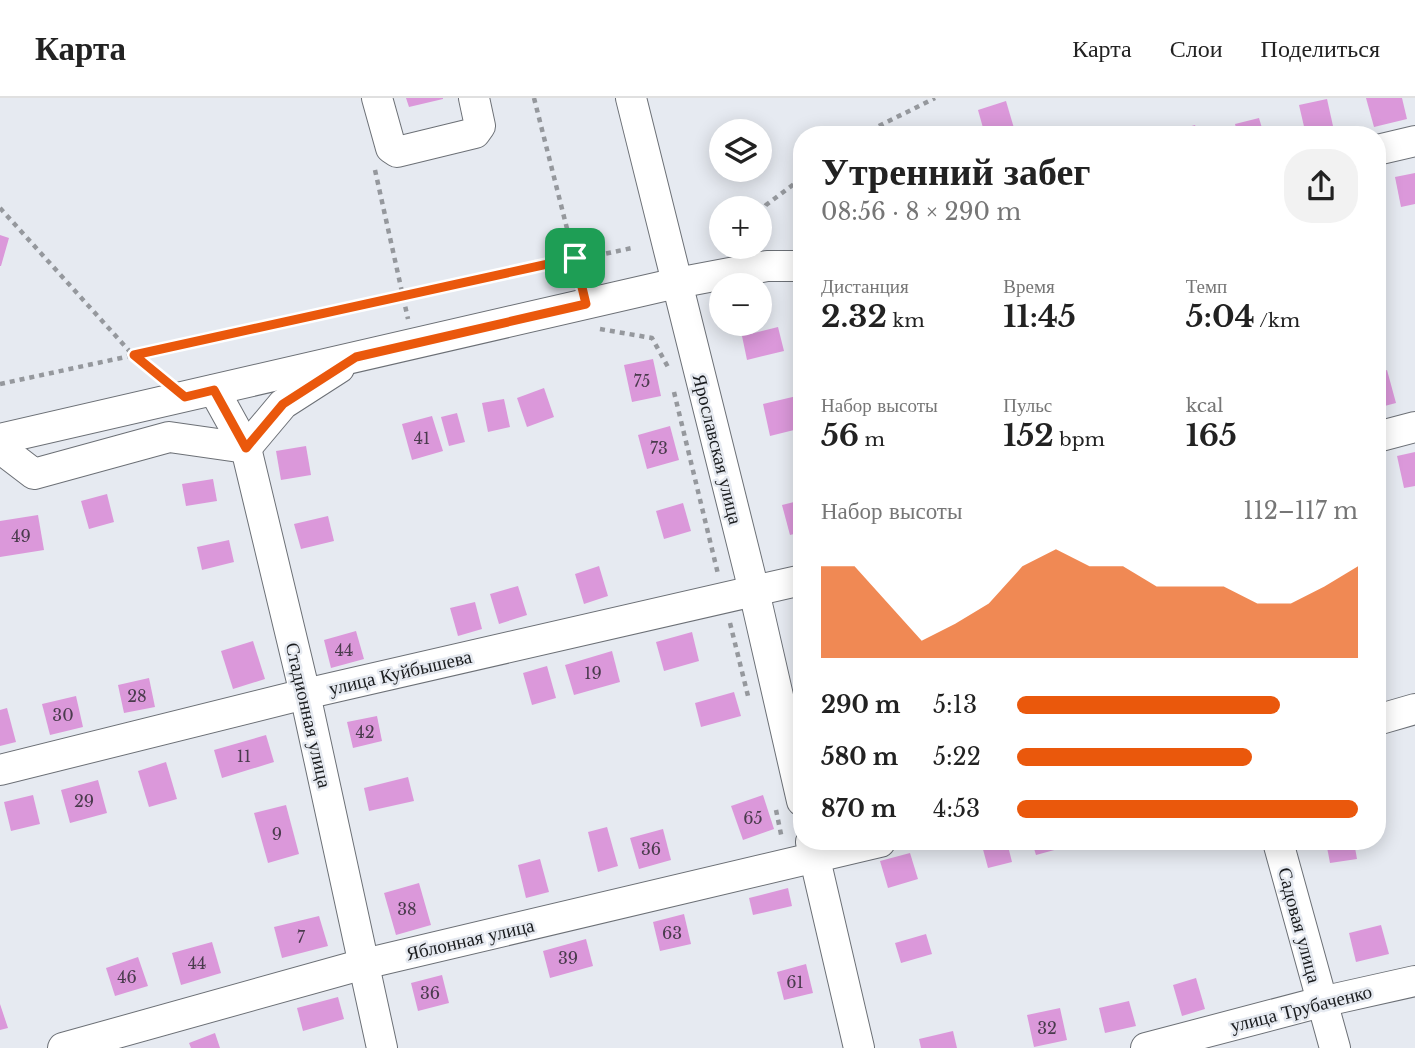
<!DOCTYPE html>
<html lang="ru">
<head>
<meta charset="utf-8">
<style>
  body { margin:0; font-family:"Libre Baskerville",serif; background:#f2f2f2; color:#222; height:100vh; display:flex; flex-direction:column; font-size:26px; white-space:nowrap }
  * { box-sizing:border-box; margin:0 }
  p { font-size:23px; color:#767676 }
  .icon { flex:none; width:38px; height:38px; fill:none; stroke:currentColor; stroke-width:2; stroke-linecap:round; stroke-linejoin:round }
  .map { position:relative; flex:1; overflow:hidden }
  .sheet { position:absolute; left:793px; top:28px; width:593px; height:724px; display:flex; flex-direction:column; background:#fff; border-radius:28px; box-shadow:0 4px 18px #0003 }
  .sheet>* { flex:none }
  .fabs { position:absolute; left:709px; top:21px; display:grid; gap:14px }
  .fabs a { display:grid; place-items:center; width:63px; height:63px; border-radius:50%; background:#fff; box-shadow:0 4px 18px #0003; font-size:35px }
  .pin { position:absolute; display:grid; place-items:center; width:60px; height:60px; color:#fff; margin:-30px; border-radius:14px; box-shadow:0 4px 10px #0006 }
  .round { display:grid; place-items:center; flex:none; width:74px; height:74px; border-radius:28px; background:#f2f2f2 }
  .head { display:flex; align-items:center; justify-content:space-between; height:119px; padding:0 28px }
  h1 { font-size:38px; font-weight:800; line-height:52px }
  .stats { display:grid; grid-template-columns:repeat(3,1fr); gap:10px; height:119px; padding:7px 28px }
  .stats div { display:grid; align-content:center }
  .stats b { font-size:30px; font-weight:800 }
  .stats small { font-size:19px; font-weight:400 }
  .stats p { font-size:19px }
  .chart { height:196px; padding:14px 28px }
  .chart p { display:flex; justify-content:space-between }
  .chart svg { width:100%; height:126px; margin-top:7px; fill:#ea580c; opacity:.7 }
  ul { padding:0 28px; list-style:none; font-size:23px }
  li { display:grid; grid-template-columns:112px 84px 1fr; align-items:center; height:52px }
  li i { height:18px; border-radius:9px; background:#ea580c }
  header { display:flex; align-items:center; gap:42px; box-sizing:border-box; height:98px; padding:0 35px; background:#fff; border-bottom:2px solid #e0e0e0 }
  header strong { font-size:33px }
  nav { display:flex; gap:38px; margin-inline-start:auto; font-size:24px }
  .map>svg:first-child { display:block }
</style>
</head>
<body>
<header>
<strong>Карта</strong>
<nav><a>Карта</a><a>Слои</a><a>Поделиться</a></nav>
</header>
<div class="map">
<svg width="1415" height="950" viewBox="0 0 1415 950">
  <rect width="100%" height="100%" fill="#e6eaf1"/>
  <g fill="#db98da">
    <polygon points="406,0 443,0 443,1 409,9"/>
    <polygon points="1366,0 1402,0 1407,21 1374,29"/>
    <polygon points="1327,1 1335,37 1306,37 1299,7"/>
    <polygon points="1006,3 1016,37 985,37 978,12"/>
    <polygon points="1259,20 1264,37 1238,37 1235,26"/>
    <polygon points="1195,27 1199,37 1165,37 1165,36"/>
    <polygon points="1415,75 1415,106 1401,109 1395,79"/>
    <polygon points="0,137 9,140 1,168 0,168"/>
    <polygon points="778,229 784,253 747,262 742,238"/>
    <polygon points="653,261 661,298 632,304 624,267"/>
    <polygon points="1387,272 1396,305 1377,310 1377,275"/>
    <polygon points="544,290 554,319 527,329 517,300"/>
    <polygon points="801,297 802,330 770,338 763,306"/>
    <polygon points="504,301 510,329 488,334 482,305"/>
    <polygon points="457,315 465,344 449,348 441,319"/>
    <polygon points="432,318 443,353 412,362 402,326"/>
    <polygon points="670,328 679,362 647,371 638,337"/>
    <polygon points="306,348 311,377 281,382 276,353"/>
    <polygon points="1415,354 1415,388 1404,390 1397,358"/>
    <polygon points="213,381 217,403 186,408 182,386"/>
    <polygon points="107,396 114,424 89,431 81,403"/>
    <polygon points="802,402 802,434 790,437 782,407"/>
    <polygon points="683,405 691,433 664,441 656,413"/>
    <polygon points="38,417 44,452 0,459 0,423"/>
    <polygon points="328,418 334,443 301,451 294,426"/>
    <polygon points="229,442 234,464 202,472 197,449"/>
    <polygon points="599,468 608,498 584,506 575,476"/>
    <polygon points="518,488 527,517 499,526 490,496"/>
    <polygon points="475,504 482,531 458,538 450,510"/>
    <polygon points="356,533 364,561 331,570 324,542"/>
    <polygon points="692,534 699,563 664,573 656,544"/>
    <polygon points="253,543 265,581 233,591 221,553"/>
    <polygon points="612,553 620,584 574,597 565,567"/>
    <polygon points="547,568 556,600 532,607 523,575"/>
    <polygon points="149,580 155,609 124,615 118,587"/>
    <polygon points="734,594 741,618 701,629 695,605"/>
    <polygon points="76,598 83,629 50,637 42,606"/>
    <polygon points="7,610 16,644 0,648 0,612"/>
    <polygon points="377,618 382,643 353,650 347,624"/>
    <polygon points="266,637 274,664 222,680 214,652"/>
    <polygon points="166,664 177,701 149,709 138,673"/>
    <polygon points="408,679 414,703 369,713 364,690"/>
    <polygon points="98,682 107,715 70,725 61,692"/>
    <polygon points="33,697 40,726 11,733 4,704"/>
    <polygon points="763,697 774,731 743,742 731,708"/>
    <polygon points="286,707 299,756 268,765 254,715"/>
    <polygon points="607,729 618,768 598,774 588,734"/>
    <polygon points="663,731 671,762 639,771 630,740"/>
    <polygon points="981,744 1007,744 1012,764 988,770"/>
    <polygon points="1032,744 1056,744 1058,751 1036,757"/>
    <polygon points="1326,744 1354,744 1357,761 1330,765"/>
    <polygon points="910,755 918,781 888,790 880,763"/>
    <polygon points="540,761 549,794 526,800 518,767"/>
    <polygon points="419,785 431,827 396,837 384,795"/>
    <polygon points="788,790 792,808 753,817 749,800"/>
    <polygon points="684,816 691,846 660,853 653,824"/>
    <polygon points="319,818 328,848 282,860 274,829"/>
    <polygon points="1381,827 1389,856 1356,864 1349,835"/>
    <polygon points="926,836 932,856 901,865 895,845"/>
    <polygon points="586,841 593,868 550,880 543,853"/>
    <polygon points="212,844 221,875 181,887 172,855"/>
    <polygon points="138,859 148,888 115,898 106,870"/>
    <polygon points="806,866 813,895 784,902 777,874"/>
    <polygon points="442,877 449,905 418,913 411,885"/>
    <polygon points="1196,880 1205,911 1182,918 1173,887"/>
    <polygon points="338,899 344,921 303,933 297,910"/>
    <polygon points="1129,903 1136,928 1105,935 1099,910"/>
    <polygon points="0,906 8,930 0,932"/>
    <polygon points="1060,910 1067,942 1034,949 1027,917"/>
    <polygon points="953,933 957,950 921,950 919,941"/>
    <polygon points="215,935 220,950 191,950 189,945"/>
  </g>
  <g fill="none" stroke-linecap="round" stroke-linejoin="round">
    <defs>
      <g id="minor">
        <polyline points="377,0 391,50 397,54 475,35 480,28 474,0"/>
        <polyline points="631,0 754,493 802,703"/>
        <polyline points="1377,52 1415,43"/>
        <polyline points="214,292 246,350 305,596 382,950"/>
        <polyline points="1377,339 1415,329"/>
        <polyline points="0,341 677,185 767,168 802,168"/>
        <polyline points="0,350 34,376 169,339 246,350 283,306 339,270"/>
        <polyline points="1377,622 1415,611"/>
        <polyline points="0,672 305,596 802,482"/>
        <polyline points="811,744 859,950"/>
        <polyline points="1278,744 1335,950"/>
        <polyline points="63,950 364,866 880,744"/>
        <polyline points="1146,950 1321,904 1415,883"/>
      </g>
    </defs>
    <use href="#minor" stroke="#6c7076" stroke-width="32"/>
    <g stroke="#95989d" stroke-width="4.5" stroke-dasharray="5 5" stroke-linecap="butt">
      <polyline points="534,0 580,182"/>
      <polyline points="861,37 935,0"/>
      <polyline points="375,72 408,221"/>
      <polyline points="0,110 133,257 158,277"/>
      <polyline points="760,116 766,107 802,80"/>
      <polyline points="600,231 652,240 668,269"/>
      <polyline points="0,286 632,150"/>
      <polyline points="674,294 718,476"/>
      <polyline points="730,525 748,598"/>
      <polyline points="776,712 782,741"/>
    </g>
    <use href="#minor" stroke="#fff" stroke-width="30"/>
  </g>
  <g fill="none" stroke-linecap="round" stroke-linejoin="round">
    <defs>
      <polygon id="route" points="575,160 586,206 356,259 283,306 246,350 214,292 185,299 134,257"/>
    </defs>
    <use href="#route" stroke="#fff" stroke-width="14"/>
    <use href="#route" stroke="#ea580c" stroke-width="9"/>
  </g>
  <g text-anchor="middle" stroke-width="5" stroke-linejoin="round" paint-order="stroke">
    <g font-size="16" fill="#4a3b4d">
      <text x="642" y="289">75</text>
      <text x="422" y="346">41</text>
      <text x="659" y="356">73</text>
      <text x="21" y="444">49</text>
      <text x="344" y="558">44</text>
      <text x="593" y="581">19</text>
      <text x="137" y="604">28</text>
      <text x="63" y="623">30</text>
      <text x="365" y="640">42</text>
      <text x="244" y="664">11</text>
      <text x="84" y="709">29</text>
      <text x="753" y="726">65</text>
      <text x="277" y="742">9</text>
      <text x="651" y="757">36</text>
      <text x="407" y="817">38</text>
      <text x="672" y="841">63</text>
      <text x="301" y="845">7</text>
      <text x="568" y="866">39</text>
      <text x="197" y="871">44</text>
      <text x="127" y="885">46</text>
      <text x="795" y="890">61</text>
      <text x="430" y="901">36</text>
      <text x="1047" y="936">32</text>
    </g>
    <g font-size="19" fill="#1a1c1e" stroke="#e6eaf1">
      <text transform="translate(718 351) rotate(76)" y="7">Ярославская улица</text>
      <text transform="translate(400 574) rotate(-13)" y="7">улица Куйбышева</text>
      <text transform="translate(309 617) rotate(77)" y="7">Стадионная улица</text>
      <text transform="translate(1300 827) rotate(75)" y="7">Садовая улица</text>
      <text transform="translate(470 841) rotate(-13)" y="7">Яблонная улица</text>
      <text transform="translate(1301 910) rotate(-14)" y="7">улица Трубаченко</text>
    </g>
  </g>
</svg>
<div class="fabs">
<a><svg class="icon" aria-label="layers" viewBox="0 0 24 24"><path d="M12 4l9 5-9 5-9-5zM3 14l9 5 9-5"/></svg></a>
<a>+</a>
<a>−</a>
</div>
<div class="pin" style="left:575px;top:160px;background:#1e9e55"><svg class="icon" aria-label="arrive" viewBox="0 0 24 24"><path d="M6 21V4h12l-3 4 3 4H6"/></svg></div>
<section class="sheet">
<div class="head"><div><h1>Утренний забег</h1><p>08:56 · 8 × 290 m</p></div><a class="round"><svg class="icon" aria-label="share" viewBox="0 0 24 24"><path d="M12 15V3M7 8l5-5 5 5M5 13v7h14v-7"/></svg></a></div>
<div class="stats">
<div><p>Дистанция</p><b>2.32<small> km</small></b></div>
<div><p>Время</p><b>11:45</b></div>
<div><p>Темп</p><b>5:04<small> /km</small></b></div>
</div>
<div class="stats">
<div><p>Набор высоты</p><b>56<small> m</small></b></div>
<div><p>Пульс</p><b>152<small> bpm</small></b></div>
<div><p>kcal</p><b>165</b></div>
</div>
<div class="chart"><p><span>Набор высоты</span>112–117 m</p>
<svg viewBox="0 0 160 44" preserveAspectRatio="none"><path d="M0 44V12L10 12L20 25L30 38L40 32L50 25L60 12L70 6L80 12L90 12L100 19L110 19L120 19L130 25L140 25L150 19L160 12V44z"/></svg>
</div>
<ul>
<li><b>290 m</b>5:13<i style="width:77%"></i></li>
<li><b>580 m</b>5:22<i style="width:69%"></i></li>
<li><b>870 m</b>4:53<i style="width:100%"></i></li>
</ul>
</section>
</div>
</body>
</html>
